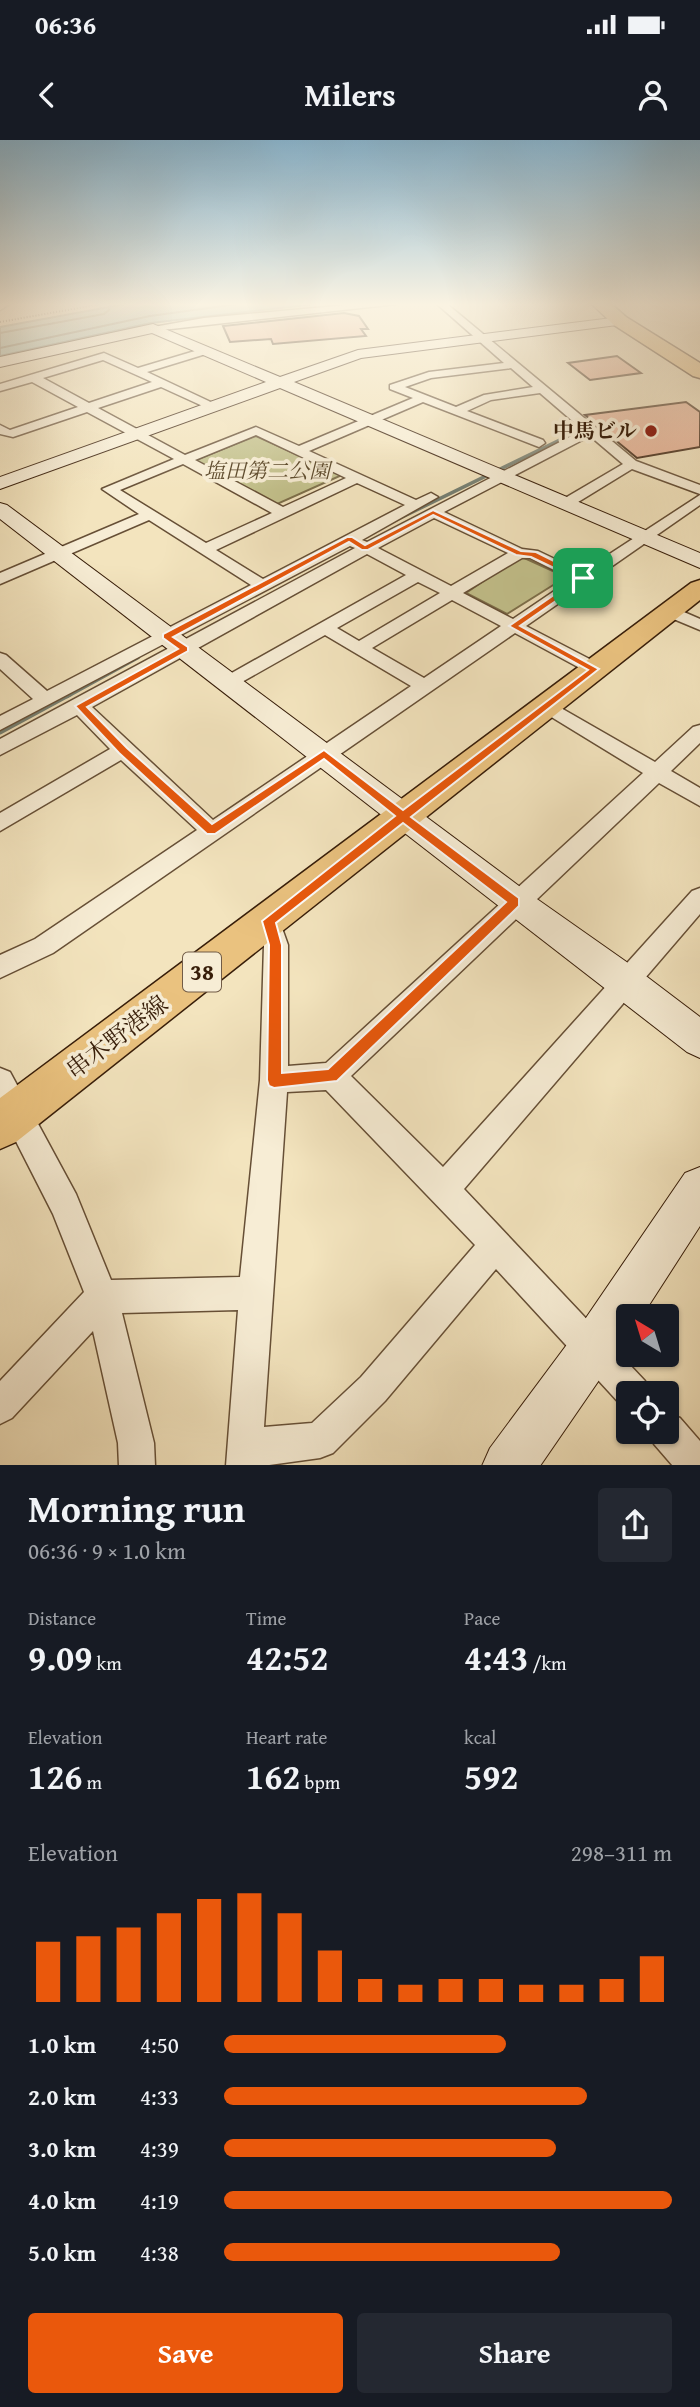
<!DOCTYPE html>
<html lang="en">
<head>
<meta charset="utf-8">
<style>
  body { margin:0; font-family:"Gentium Book Plus","Noto Serif JP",serif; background:#242831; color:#f1f3f6; height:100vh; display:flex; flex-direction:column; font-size:26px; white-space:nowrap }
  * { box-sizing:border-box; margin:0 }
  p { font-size:23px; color:#9ea1a6 }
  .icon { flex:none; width:38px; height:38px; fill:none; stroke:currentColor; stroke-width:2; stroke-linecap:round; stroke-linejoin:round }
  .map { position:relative; height:1325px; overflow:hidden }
  .sheet { display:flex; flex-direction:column; background:#171b24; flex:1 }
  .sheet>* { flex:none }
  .needle { width:46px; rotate:322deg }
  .buttons { position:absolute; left:616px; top:1164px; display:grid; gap:14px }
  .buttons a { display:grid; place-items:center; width:63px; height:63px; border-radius:7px; background:#171b24; box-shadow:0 2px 5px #0004; font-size:35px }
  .pin { position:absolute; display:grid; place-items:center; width:60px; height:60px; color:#fff; margin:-30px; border-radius:14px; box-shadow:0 4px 10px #0006 }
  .round { display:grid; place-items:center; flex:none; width:74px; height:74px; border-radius:7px; background:#242831 }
  .overview { display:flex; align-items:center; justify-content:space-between; height:119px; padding:0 28px }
  h1 { font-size:38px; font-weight:700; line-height:52px }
  .metrics { display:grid; grid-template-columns:repeat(3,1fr); gap:10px; height:119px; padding:7px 28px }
  .metrics div { display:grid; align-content:center }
  .metrics b { font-size:35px; font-weight:700 }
  .metrics small { font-size:19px; font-weight:400 }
  .metrics p { font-size:19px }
  .chart { height:196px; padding:14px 28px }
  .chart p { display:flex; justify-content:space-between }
  .chart svg { width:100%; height:126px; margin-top:7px; stroke:#ea580c; stroke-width:6 }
  .cta { display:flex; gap:14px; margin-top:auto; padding:14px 28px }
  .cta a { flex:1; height:80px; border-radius:7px; background:#ea580c; color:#fff; font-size:28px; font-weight:700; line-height:80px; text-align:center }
  .cta a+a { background:#242831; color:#f1f3f6 }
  ul { padding:0 28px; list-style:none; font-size:23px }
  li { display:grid; grid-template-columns:112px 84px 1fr; align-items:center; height:52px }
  li i { height:18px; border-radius:9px; background:#ea580c }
  .status { display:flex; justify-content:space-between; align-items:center; height:49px; padding:0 35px; background:#171b24; direction:ltr }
  .status svg { height:19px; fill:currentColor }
  header { display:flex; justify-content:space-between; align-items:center; height:91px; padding:0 28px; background:#171b24; font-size:32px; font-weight:700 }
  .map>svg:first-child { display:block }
</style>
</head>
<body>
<div class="status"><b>06:36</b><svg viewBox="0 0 49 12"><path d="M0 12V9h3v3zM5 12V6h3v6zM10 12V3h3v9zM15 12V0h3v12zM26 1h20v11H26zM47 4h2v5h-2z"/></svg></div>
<header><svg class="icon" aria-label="back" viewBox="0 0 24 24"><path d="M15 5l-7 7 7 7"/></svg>Milers<svg class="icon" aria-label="person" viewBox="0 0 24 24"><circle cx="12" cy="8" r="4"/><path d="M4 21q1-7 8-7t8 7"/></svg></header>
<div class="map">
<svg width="700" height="1326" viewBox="0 0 700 1326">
  <rect width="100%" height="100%" fill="#f3e4be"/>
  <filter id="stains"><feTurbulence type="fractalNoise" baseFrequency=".00286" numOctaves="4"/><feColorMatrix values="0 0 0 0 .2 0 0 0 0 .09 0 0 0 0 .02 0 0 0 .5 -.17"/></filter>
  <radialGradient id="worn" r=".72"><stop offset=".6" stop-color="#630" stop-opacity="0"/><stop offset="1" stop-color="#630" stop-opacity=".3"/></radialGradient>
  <g fill="#c3c18c" stroke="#7d6f4a" stroke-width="2">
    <polygon points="256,296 342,335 275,365 193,321"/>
    <polygon points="520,416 566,437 507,474 466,453"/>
  </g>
  <polygon fill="#9cbeb7" stroke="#747e71" stroke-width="2" points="125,164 315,164 151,183 0,216 0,187"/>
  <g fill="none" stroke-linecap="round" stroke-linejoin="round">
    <g stroke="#6a6e60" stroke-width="2">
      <polyline points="0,193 104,174 109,170 110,164"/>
      <polyline points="0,208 150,176 238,164"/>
    </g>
    <polyline stroke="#747e71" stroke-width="3.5" points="394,381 570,295"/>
    <polyline stroke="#747e71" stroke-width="4.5" points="67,556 138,517"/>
    <polyline stroke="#747e71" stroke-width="5" points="0,592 70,554"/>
  </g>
  <g fill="#e8b092" stroke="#371d09" stroke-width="2">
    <polygon points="344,173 359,176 368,189 361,189 366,196 273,204 271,199 230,202 223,186"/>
    <polygon points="617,216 641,233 590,240 568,223"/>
    <polygon points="686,262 700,272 700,307 637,318 585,275"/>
  </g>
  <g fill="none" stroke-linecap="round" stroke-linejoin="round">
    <defs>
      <g id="street">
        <polygon points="0,164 10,164 0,170"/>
        <polygon points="358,164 397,164 153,191 148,188 204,178"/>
        <path d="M 437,164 L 447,164 L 636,321 L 700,345 L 700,354 L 632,329 L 570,367 L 560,367 L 560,361 L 623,324 L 590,296 L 444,372 L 522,409 L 538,411 L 582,432 L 700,355 L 700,365 L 526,486 L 601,525 L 604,529 L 601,533 L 589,533 L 515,493 L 53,813 L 0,838 L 0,815 L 35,799 L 197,690 L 121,620 L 0,691 L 0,673 L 110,609 L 77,575 L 0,615 L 0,599 L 355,408 L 350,406 L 0,590 L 0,576 L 33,559 L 0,529 L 0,513 L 6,515 L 47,551 L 251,445 L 149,380 L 0,444 L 0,433 L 139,374 L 102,349 L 174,319 L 87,272 L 13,297 L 0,294 L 0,285 L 10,290 L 78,267 L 32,242 L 0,251 L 0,244 L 104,213 L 138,228 L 205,208 L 209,209 L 209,213 L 147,232 L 215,264 L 215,268 L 207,268 L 161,247 L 98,268 L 185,315 L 256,287 L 299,306 L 413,258 L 390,249 L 390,245 L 429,232 L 504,223 ZM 103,220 L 152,242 L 89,263 L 43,238 ZM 511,228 L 533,247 L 484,255 L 456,267 L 405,247 L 431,238 ZM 540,253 L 583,290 L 367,402 L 362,400 L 438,357 L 431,353 L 416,360 L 309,311 L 423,262 L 539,307 L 545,303 L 543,300 L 467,271 L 491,260 ZM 256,295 L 346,338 L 283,367 L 195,320 ZM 183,324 L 272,373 L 206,403 L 120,350 ZM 357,343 L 405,365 L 263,439 L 216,410 ZM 434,378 L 508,413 L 451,446 L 378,408 ZM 367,414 L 406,435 L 221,539 L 218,543 L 221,547 L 233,547 L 325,495 L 411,546 L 213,680 L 92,567 ZM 522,418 L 530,418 L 572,439 L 513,479 L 463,453 ZM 418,442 L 440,453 L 359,501 L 337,488 ZM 452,460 L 501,486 L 424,538 L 372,508 Z"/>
        <polygon points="670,466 700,479 700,490 664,475 662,471"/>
        <path d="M 547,560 L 655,622 L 693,587 L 700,585 L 700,603 L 671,631 L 700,648 L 700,666 L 659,643 L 351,936 L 443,1027 L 692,751 L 700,748 L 700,774 L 464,1049 L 645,1241 L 650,1253 L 628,1253 L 628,1268 L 621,1265 L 496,1129 L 385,1261 L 333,1313 L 320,1318 L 262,1326 L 226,1326 L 238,1170 L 122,1173 L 154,1303 L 155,1326 L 119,1326 L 118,1303 L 93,1191 L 12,1278 L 0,1284 L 0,1241 L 84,1152 L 53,1074 L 0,970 L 0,928 L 10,932 L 76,1054 L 111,1140 L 240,1137 L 260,940 L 264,805 L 257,781 L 261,774 L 269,771 L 277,774 L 288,805 L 288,926 L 326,923 L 643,633 L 540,570 L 538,566 L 540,562 ZM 326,950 L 475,1105 L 361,1237 L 312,1283 L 264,1287 L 287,952 Z"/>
        <polygon points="667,1273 680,1278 700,1301 700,1326 673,1326 654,1304 649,1292 667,1292"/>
      </g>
      <g id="secondary">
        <polygon points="620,177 625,178 625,184 361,218 294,242 700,413 700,428 280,248 0,349 0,337 266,242 152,193 0,227 0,217 153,184 280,237 358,210"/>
        <polygon points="0,363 7,365 527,752 638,830 700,877 700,918 687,912 0,379"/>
        <polygon points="700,1027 700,1086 642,1176 628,1176 628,1198 540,1326 482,1326 490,1308 577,1191 685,1033"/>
      </g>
      <polygon id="primary" points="700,440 700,460 16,1002 0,1009 0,958 691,443"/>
      <polygon id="highway" points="592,164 611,164 626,177 700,223 700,238 693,236 614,185"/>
    </defs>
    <use href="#street" stroke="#664f36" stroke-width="3"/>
    <use href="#secondary" stroke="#371d09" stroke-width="2"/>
    <use href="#primary" stroke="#371d09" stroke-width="3"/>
    <use href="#highway" stroke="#371d09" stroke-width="3"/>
    <polyline stroke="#371d09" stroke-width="2" stroke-dasharray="1 2" stroke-linecap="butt" points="0,182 101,164"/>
    <use href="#street" fill="#f7edd5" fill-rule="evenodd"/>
    <use href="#secondary" fill="#f7edd5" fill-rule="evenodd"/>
    <use href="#primary" fill="#eac27f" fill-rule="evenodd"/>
    <use href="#highway" fill="#eac27f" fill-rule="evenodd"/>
  </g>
  <linearGradient id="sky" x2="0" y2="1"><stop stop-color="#89b8d4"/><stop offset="0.47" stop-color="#faf3e2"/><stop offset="1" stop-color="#faf3e2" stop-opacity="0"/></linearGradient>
  <rect width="700" height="350" fill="url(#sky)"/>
  <path fill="#ea580c" stroke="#fff" stroke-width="2" fill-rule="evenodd" d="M 433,370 L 521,411 L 536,412 L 586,437 L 586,440 L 520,486 L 599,529 L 411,677 L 519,758 L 519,766 L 337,941 L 274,948 L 269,946 L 267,940 L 269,805 L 262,781 L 395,676 L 324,619 L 215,694 L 207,694 L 119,613 L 75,566 L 178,509 L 163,498 L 163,494 L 347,397 L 352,397 L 365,405 ZM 433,375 L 516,415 L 531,417 L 577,439 L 509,486 L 588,530 L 403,670 L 324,610 L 212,684 L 127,608 L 87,567 L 188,511 L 188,507 L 173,497 L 349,402 L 362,410 L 368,410 ZM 403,683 L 506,762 L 328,929 L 282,933 L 282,805 L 276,783 Z"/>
  <circle fill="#8f2418" stroke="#f7edd5" stroke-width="2.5" cx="651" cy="291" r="7"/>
  <g text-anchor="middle" stroke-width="7" stroke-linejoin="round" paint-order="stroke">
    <g font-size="21" font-weight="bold" fill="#371d09" stroke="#f7edd5" text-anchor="end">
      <text x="637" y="298">中馬ビル</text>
    </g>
    <g font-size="21" font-style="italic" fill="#614e30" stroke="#f7edd5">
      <text x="267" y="338">塩田第二公園</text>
    </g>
    <rect fill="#f7edd5" stroke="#715b46" stroke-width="2" x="183" y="812.5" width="38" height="39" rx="5"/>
    <g font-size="23" font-weight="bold" fill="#371d09">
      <text x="202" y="840">38</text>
    </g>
    <g font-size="24" fill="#371d09" stroke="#f7edd5">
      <text transform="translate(117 897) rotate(-37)" y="8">串木野港線</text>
    </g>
  </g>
  <rect width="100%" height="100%" filter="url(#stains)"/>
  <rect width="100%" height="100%" fill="url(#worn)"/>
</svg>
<div class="buttons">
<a><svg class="needle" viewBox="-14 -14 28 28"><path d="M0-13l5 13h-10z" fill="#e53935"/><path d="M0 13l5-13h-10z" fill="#9ea1a6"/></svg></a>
<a><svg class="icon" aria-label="locate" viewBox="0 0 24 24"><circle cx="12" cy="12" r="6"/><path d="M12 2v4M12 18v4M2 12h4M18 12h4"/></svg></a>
</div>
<div class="pin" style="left:583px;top:438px;background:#1e9e55"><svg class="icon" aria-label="arrive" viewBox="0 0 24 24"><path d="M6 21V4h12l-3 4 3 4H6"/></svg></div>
</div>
<section class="sheet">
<div class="overview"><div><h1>Morning run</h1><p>06:36 · 9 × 1.0 km</p></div><a class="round"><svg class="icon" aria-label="share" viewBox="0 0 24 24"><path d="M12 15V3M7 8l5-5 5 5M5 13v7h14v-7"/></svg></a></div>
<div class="metrics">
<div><p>Distance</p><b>9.09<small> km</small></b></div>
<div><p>Time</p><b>42:52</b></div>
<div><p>Pace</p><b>4:43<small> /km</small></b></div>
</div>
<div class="metrics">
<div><p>Elevation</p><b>126<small> m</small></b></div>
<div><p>Heart rate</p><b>162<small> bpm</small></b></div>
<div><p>kcal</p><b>592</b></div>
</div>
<div class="chart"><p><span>Elevation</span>298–311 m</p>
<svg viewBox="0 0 160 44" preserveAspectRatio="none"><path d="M5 44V23M15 44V21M25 44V18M35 44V13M45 44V8M55 44V6M65 44V13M75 44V26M85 44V36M95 44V38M105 44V36M115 44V36M125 44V38M135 44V38M145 44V36M155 44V28"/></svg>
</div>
<ul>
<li><b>1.0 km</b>4:50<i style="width:63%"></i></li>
<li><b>2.0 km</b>4:33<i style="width:81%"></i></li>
<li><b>3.0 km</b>4:39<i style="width:74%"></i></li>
<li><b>4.0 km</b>4:19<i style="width:100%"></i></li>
<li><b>5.0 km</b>4:38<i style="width:75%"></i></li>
</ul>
<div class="cta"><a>Save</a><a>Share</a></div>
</section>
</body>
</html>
